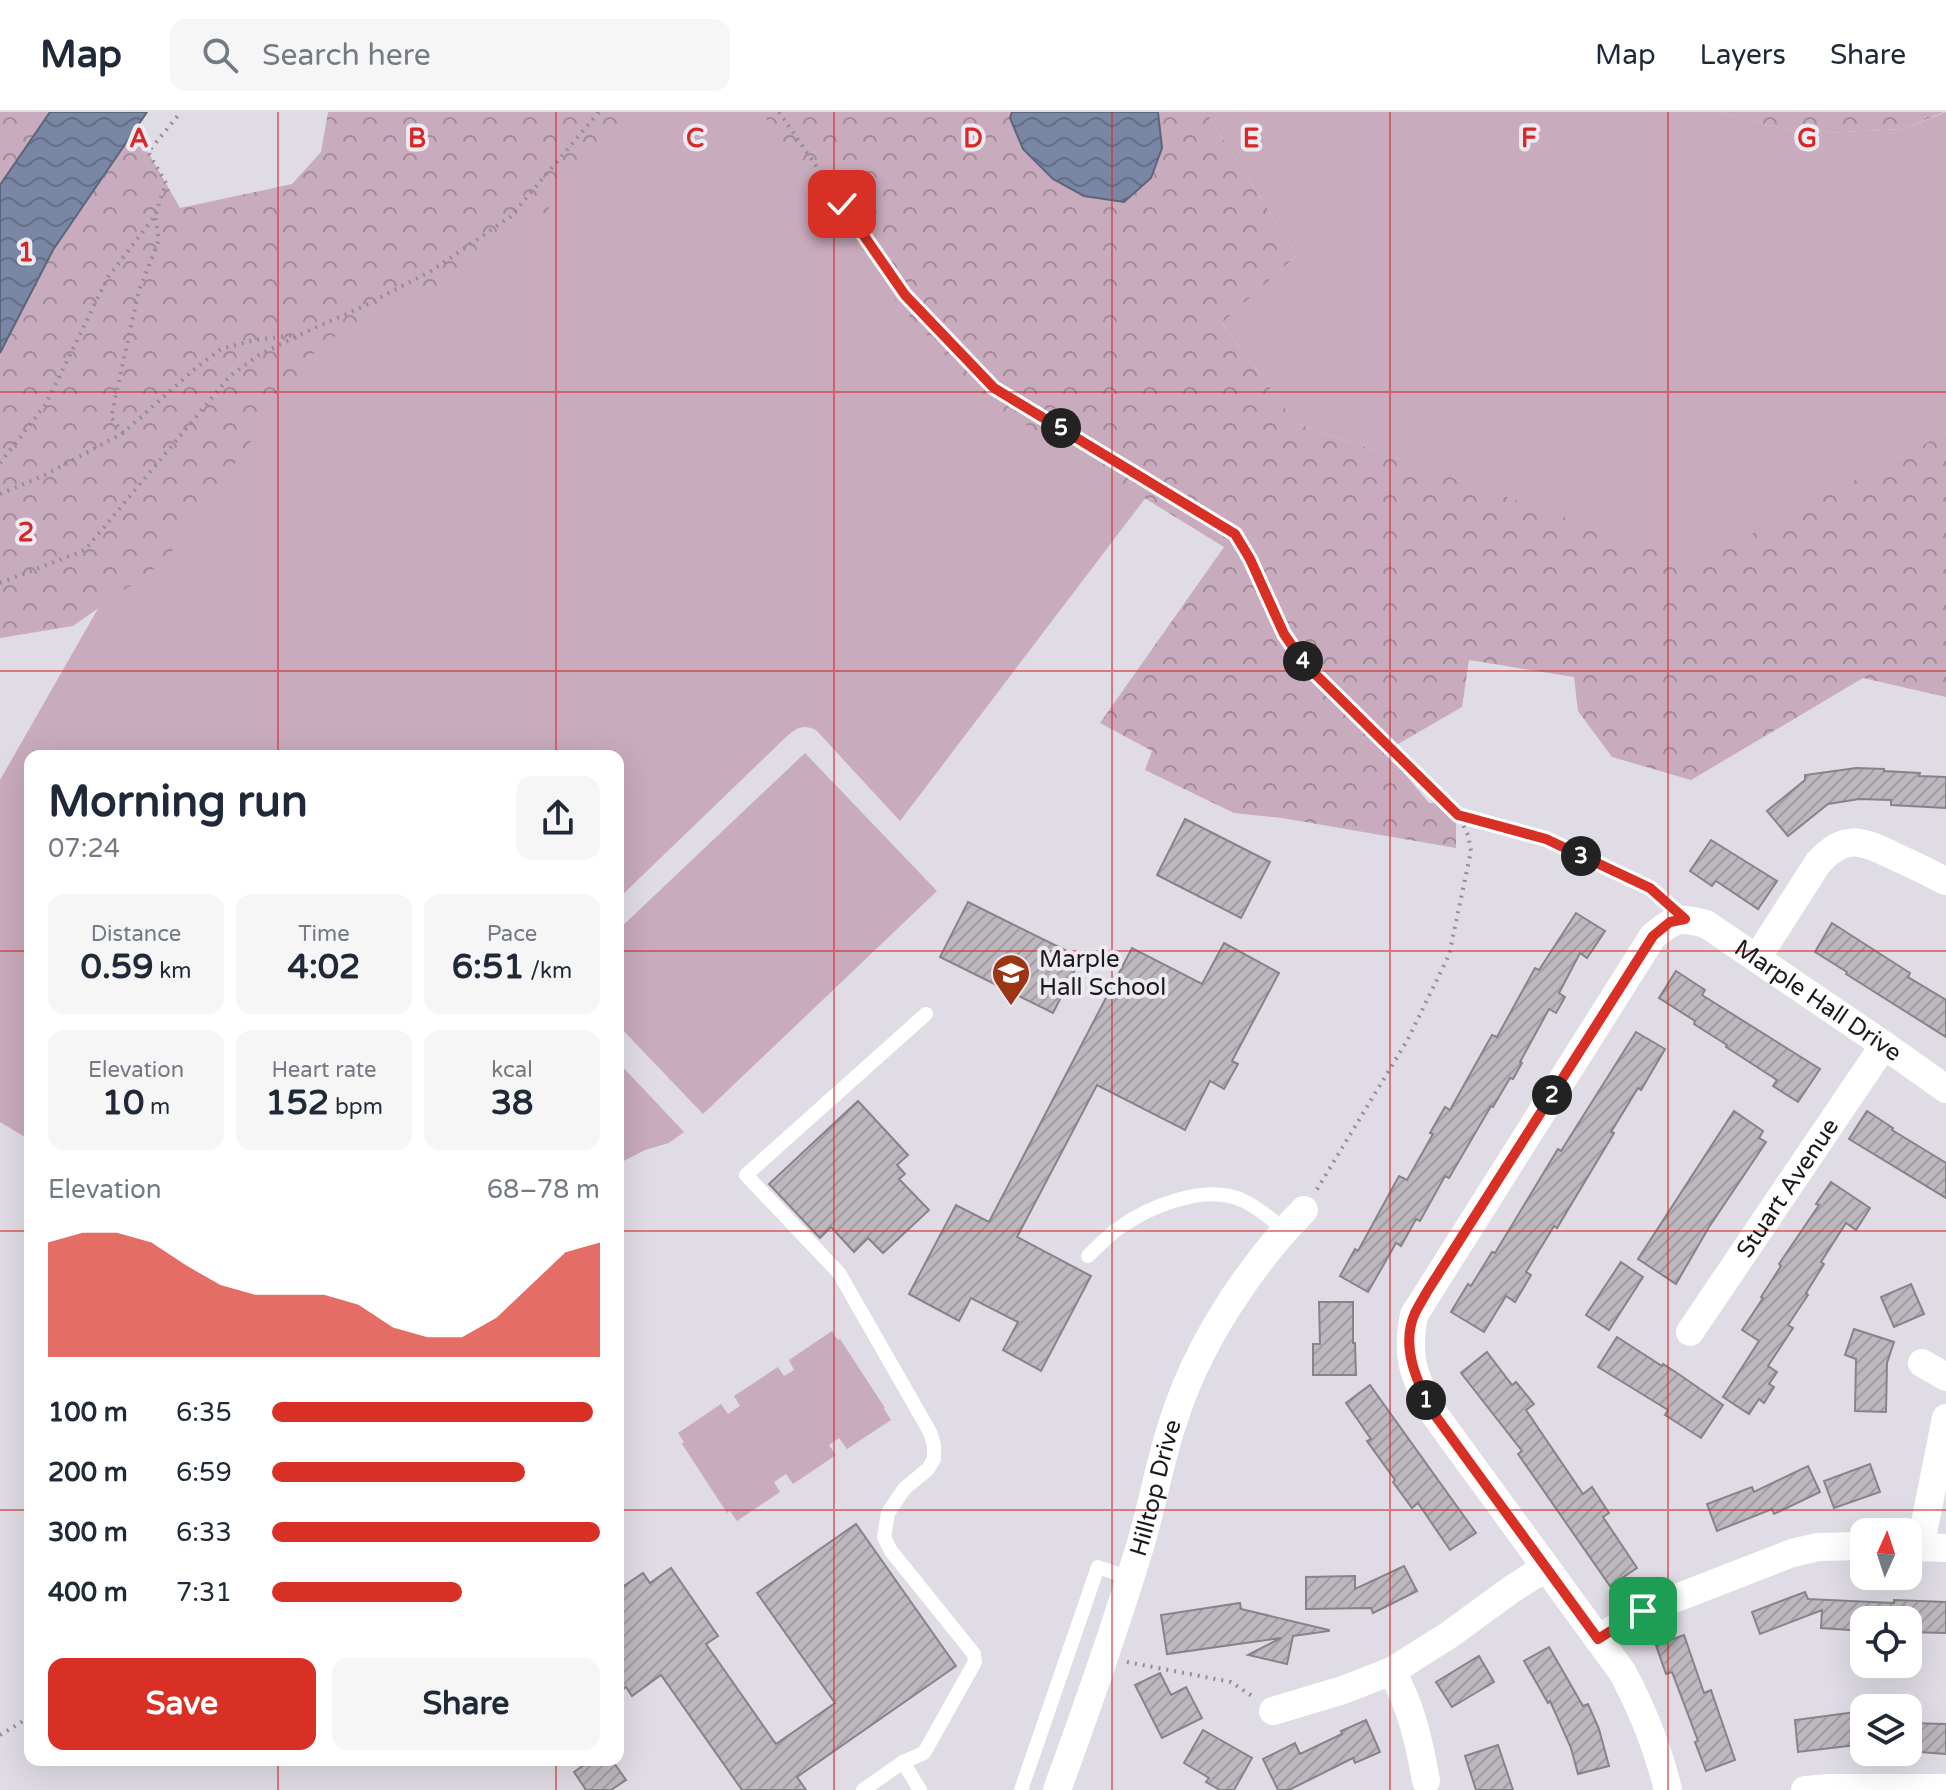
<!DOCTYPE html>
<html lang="en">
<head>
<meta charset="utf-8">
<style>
  body { margin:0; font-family:"Varela Round",sans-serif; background:#f6f6f7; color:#1f2937; height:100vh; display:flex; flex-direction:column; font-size:30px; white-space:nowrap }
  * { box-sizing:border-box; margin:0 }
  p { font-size:26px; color:#747a83 }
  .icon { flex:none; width:44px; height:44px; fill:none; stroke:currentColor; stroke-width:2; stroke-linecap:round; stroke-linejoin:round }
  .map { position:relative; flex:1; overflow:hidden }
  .drawer { position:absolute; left:24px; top:638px; width:600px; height:1016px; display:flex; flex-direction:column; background:#fff; border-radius:16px; box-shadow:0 8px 32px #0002 }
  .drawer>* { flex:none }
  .needle { width:52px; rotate:3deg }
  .buttons { position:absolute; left:1850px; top:1406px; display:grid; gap:16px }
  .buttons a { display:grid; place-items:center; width:72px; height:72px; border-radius:16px; background:#fff; box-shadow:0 8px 32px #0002; font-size:40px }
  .pin { position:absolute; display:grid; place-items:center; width:68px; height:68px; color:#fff; margin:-34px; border-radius:16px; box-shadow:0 4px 12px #0006 }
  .km { position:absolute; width:40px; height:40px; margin:-20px; border-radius:50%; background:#222; color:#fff; font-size:22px; line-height:40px; text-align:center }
  .round { display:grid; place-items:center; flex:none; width:84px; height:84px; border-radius:16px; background:#f6f6f7 }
  .summary { display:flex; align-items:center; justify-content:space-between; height:136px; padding:0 24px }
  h1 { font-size:44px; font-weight:800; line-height:60px }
  .figures { display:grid; grid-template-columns:repeat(3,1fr); gap:12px; height:136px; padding:8px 24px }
  .figures div { display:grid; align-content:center; border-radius:16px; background:#f6f6f7; text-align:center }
  .figures b { font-size:34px; font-weight:800 }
  .figures small { font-size:22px; font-weight:400 }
  .figures p { font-size:22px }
  .chart { height:224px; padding:16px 24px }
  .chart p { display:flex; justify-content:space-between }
  .chart svg { width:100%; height:144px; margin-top:8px; fill:#d93025; opacity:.7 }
  .button { display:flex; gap:16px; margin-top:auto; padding:16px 24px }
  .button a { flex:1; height:92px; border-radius:16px; background:#d93025; color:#fff; font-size:32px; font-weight:800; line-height:92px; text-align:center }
  .button a+a { background:#f6f6f7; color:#1f2937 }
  ul { padding:0 24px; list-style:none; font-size:26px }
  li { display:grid; grid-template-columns:128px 96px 1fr; align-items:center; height:60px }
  li i { height:20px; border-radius:10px; background:#d93025 }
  header { display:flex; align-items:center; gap:48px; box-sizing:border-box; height:112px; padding:0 40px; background:#fff; border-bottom:2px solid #e0e1e3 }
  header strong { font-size:38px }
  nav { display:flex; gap:44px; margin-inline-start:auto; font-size:28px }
  .search { width:560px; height:72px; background:#f6f6f7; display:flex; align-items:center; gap:20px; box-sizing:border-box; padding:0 28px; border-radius:16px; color:#747a83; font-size:30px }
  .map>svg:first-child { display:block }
</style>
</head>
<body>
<header>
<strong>Map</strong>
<div class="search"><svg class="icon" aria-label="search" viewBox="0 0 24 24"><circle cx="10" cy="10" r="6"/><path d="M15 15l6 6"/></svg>Search here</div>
<nav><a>Map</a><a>Layers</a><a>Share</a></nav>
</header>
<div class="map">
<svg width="1946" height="1678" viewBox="0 0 1946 1678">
  <defs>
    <pattern id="forest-crowns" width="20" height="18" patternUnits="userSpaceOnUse" patternTransform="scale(2)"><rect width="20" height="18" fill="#c8abbd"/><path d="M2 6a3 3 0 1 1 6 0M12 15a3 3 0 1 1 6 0" fill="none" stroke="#a28a99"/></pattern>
    <pattern id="water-waves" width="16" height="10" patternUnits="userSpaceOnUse" patternTransform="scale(2)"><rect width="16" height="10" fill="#7987a4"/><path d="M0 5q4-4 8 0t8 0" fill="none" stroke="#626e85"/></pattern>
    <pattern id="building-hatch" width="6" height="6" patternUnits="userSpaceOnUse" patternTransform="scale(2)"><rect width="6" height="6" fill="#bdb7be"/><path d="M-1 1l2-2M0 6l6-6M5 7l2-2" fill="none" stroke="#a29da3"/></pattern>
  </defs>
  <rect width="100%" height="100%" fill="#e0dce5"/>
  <g fill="#c8abbd">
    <path d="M 613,0 L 766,0 L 1150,380 L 900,709 L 816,618 C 802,611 795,617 785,626 L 618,787 L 618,644 L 30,644 L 30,1028 L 0,1010 L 0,668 L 100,493 L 244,269 Z"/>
    <polygon points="1203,0 1719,0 1802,22 1904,17 1946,0 1946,321 1696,452 1296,311 1222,211 1297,143 1208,3"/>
    <polygon points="805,641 937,779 703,1002 618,913 618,818"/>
    <polygon points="618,950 684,1020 669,1031 645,1038 618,1052"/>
    <polygon points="832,1219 838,1228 840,1227 885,1296 884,1297 891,1308 847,1337 839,1326 829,1333 836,1343 793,1372 786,1362 774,1370 780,1380 737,1409 730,1399 727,1401 682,1332 684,1330 678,1321 721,1292 728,1302 740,1294 734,1284 778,1255 784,1264 794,1258 789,1248"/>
  </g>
  <g fill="url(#forest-crowns)">
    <polygon points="0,0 125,0 180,96 292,72 321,40 328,0 627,0 545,101 513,119 449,176 407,183 320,233 165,449 73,514 0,526"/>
    <polygon points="761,0 1203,0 1208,3 1297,143 1222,211 1296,311 1695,451 1946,321 1946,585 1863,566 1691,668 1612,645 1578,599 1574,565 1469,548 1462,595 1386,639 1429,691 1456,691 1456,736 1282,706 1234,701 1145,658 1152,639 1100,611 1224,435 987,289 894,187"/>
    <polygon points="1719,0 1944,0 1904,17 1802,22"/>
  </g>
  <g fill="url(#water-waves)" stroke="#5c667b" stroke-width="2">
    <polygon points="50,0 147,0 53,138 0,241 0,73"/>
    <polygon points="1012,0 1158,0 1162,36 1151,66 1124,90 1084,84 1053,67 1023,37 1010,6"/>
  </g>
  <g fill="url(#building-hatch)" stroke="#888289" stroke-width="2">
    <polygon points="1856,656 1884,657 1884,659 1920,661 1919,664 1946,665 1946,696 1891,693 1891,688 1859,687 1828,692 1788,724 1767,699 1805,668 1805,663"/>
    <polygon points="1185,707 1270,750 1241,806 1157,763"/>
    <polygon points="1711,728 1777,769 1758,797 1716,769 1712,774 1690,759"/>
    <polygon points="968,790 1081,846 1053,901 940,845"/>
    <polygon points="1576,801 1605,819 1587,846 1580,841 1559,881 1565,885 1556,901 1549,897 1520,950 1522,951 1513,967 1510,966 1493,995 1491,994 1449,1066 1445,1064 1420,1109 1416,1107 1401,1134 1396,1131 1368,1180 1340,1164 1355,1137 1358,1139 1399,1064 1407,1068 1433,1022 1430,1021 1445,995 1450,998 1492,923 1497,925 1535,856 1539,858"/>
    <polygon points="1832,811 1910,861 1908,865 1946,888 1946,925 1846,862 1847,860 1815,840"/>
    <polygon points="1224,831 1279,861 1232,949 1238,952 1224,977 1210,969 1185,1018 1097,973 1017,1125 1091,1164 1041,1259 1003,1238 1018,1210 971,1186 959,1209 909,1182 956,1093 989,1110 1132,836 1202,872"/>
    <polygon points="1676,859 1705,878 1702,883 1820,957 1798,990 1773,974 1777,968 1726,935 1727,933 1694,912 1695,909 1659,886"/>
    <polygon points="1636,920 1665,937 1641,978 1638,976 1611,1020 1614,1021 1557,1116 1554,1114 1526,1160 1531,1163 1515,1190 1506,1184 1484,1220 1451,1200 1468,1172 1471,1174 1492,1140 1495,1141 1558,1037 1561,1039"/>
    <polygon points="858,989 908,1043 897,1053 905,1062 899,1067 929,1098 883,1141 868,1126 854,1140 831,1115 820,1126 769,1072"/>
    <polygon points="1734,999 1763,1019 1759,1026 1766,1030 1709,1115 1676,1172 1638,1147"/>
    <polygon points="1867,999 1893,1016 1892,1018 1946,1051 1946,1086 1849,1027"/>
    <polygon points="1831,1070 1870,1096 1856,1118 1846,1111 1821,1150 1824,1152 1806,1181 1808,1183 1788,1213 1793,1216 1768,1254 1777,1260 1769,1272 1774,1275 1764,1291 1759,1287 1749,1302 1723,1285 1759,1229 1742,1218 1763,1186 1761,1185 1781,1154 1779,1152 1819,1093 1816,1092"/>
    <polygon points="1621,1150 1643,1165 1609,1218 1586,1203"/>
    <polygon points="1911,1172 1924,1202 1894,1215 1881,1185"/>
    <polygon points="1319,1190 1353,1190 1353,1231 1355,1231 1356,1263 1313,1263 1313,1232 1320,1232"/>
    <polygon points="1854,1217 1894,1230 1887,1251 1886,1300 1855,1299 1856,1247 1845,1243"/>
    <polygon points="1617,1225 1662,1254 1663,1252 1680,1263 1723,1293 1701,1326 1665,1303 1668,1298 1598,1255"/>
    <polygon points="1487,1240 1512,1273 1516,1270 1534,1292 1526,1298 1583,1382 1592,1375 1609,1401 1603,1405 1637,1456 1610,1474 1518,1342 1522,1339 1461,1261"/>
    <polygon points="1370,1273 1476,1421 1450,1438 1418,1391 1412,1396 1393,1370 1395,1368 1367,1329 1371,1327 1346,1291"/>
    <polygon points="1870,1352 1880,1380 1834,1396 1824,1369"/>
    <polygon points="1808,1354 1820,1380 1774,1402 1772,1397 1717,1419 1707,1392 1752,1375 1754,1380"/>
    <polygon points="856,1412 956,1554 797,1665 806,1678 742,1678 661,1563 632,1584 626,1575 618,1581 618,1478 643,1461 650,1471 671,1456 718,1524 706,1532 776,1632 835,1591 757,1481"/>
    <polygon points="1404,1454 1417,1479 1373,1501 1371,1496 1306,1497 1306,1465 1355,1464 1355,1477"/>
    <polygon points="1805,1480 1808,1487 1894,1491 1894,1488 1946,1490 1946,1521 1908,1520 1908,1508 1864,1508 1864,1519 1821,1516 1822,1498 1760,1522 1752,1500"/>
    <polygon points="1240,1491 1241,1497 1329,1518 1329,1519 1293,1524 1287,1552 1248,1543 1281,1526 1167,1542 1161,1503"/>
    <polygon points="1684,1523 1704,1581 1711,1578 1735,1648 1706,1659 1695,1630 1698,1629 1672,1560 1666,1562 1656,1533"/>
    <polygon points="1549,1535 1583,1594 1588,1592 1599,1617 1609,1654 1578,1662 1571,1636 1550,1589 1548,1591 1524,1549"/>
    <polygon points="1479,1544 1494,1570 1452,1595 1436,1570"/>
    <polygon points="1160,1561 1171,1583 1186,1575 1202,1606 1162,1626 1135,1573"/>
    <polygon points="1864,1599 1864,1632 1798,1640 1795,1608"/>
    <polygon points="1366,1608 1380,1640 1355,1651 1353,1646 1289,1678 1278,1678 1263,1647 1295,1631 1300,1642 1342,1622 1341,1619"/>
    <polygon points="1908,1611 1946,1612 1946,1642 1908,1639"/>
    <polygon points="1203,1618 1252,1646 1234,1678 1220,1678 1206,1670 1209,1666 1184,1651"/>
    <polygon points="1498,1633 1513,1678 1476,1678 1465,1644"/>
    <polygon points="591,1648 612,1648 626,1668 611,1678 586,1678 574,1660"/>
  </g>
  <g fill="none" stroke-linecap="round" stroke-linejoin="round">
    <g stroke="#918e95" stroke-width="4" stroke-dasharray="2 6" stroke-linecap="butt">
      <polyline points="779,0 905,183 994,276 1235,422 1250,447 1284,522 1304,551 1458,703 1468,723 1471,739 1449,843 1408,927 1316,1079"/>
      <polyline points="123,321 111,305 139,178 159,128 155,104"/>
      <polyline points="0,351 46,292 108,165 155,104 166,71 148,40 181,0"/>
      <polyline points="0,382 45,363 123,321 197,255 221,237 254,228 296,223"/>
      <polyline points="0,471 85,438 230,264 259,243 299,223 362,195 431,159 510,105 599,0"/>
      <polyline points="1458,703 1546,727 1650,776 1664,788"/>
      <polyline points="1127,1550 1231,1570 1252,1584"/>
      <polyline points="0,1623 30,1605"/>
    </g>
    <g stroke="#fff" stroke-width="14">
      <path d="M 1088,1144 C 1097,1135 1106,1126 1116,1118 C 1147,1095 1207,1070 1244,1089 C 1259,1096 1272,1108 1285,1118"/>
      <polyline points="903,1650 920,1678"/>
      <polyline points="863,1678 903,1650 924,1641 975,1550 974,1542 891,1439 884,1425 888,1401 904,1377 928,1357 934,1347 934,1333 930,1320 839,1161 746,1063 926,902"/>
      <polyline points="1021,1678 1098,1455 1130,1466"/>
    </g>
    <g stroke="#fff" stroke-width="28">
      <path d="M 1757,846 L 1818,751 C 1846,719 1865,730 1898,746 C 1914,753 1930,761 1945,769"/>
      <path id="s1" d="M 1690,1220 L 1884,933"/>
      <polyline points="1922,1251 1946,1265"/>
      <polyline points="1908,1435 1946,1436"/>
      <polyline points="1920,1436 1946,1306"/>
      <polyline points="1598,1527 1643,1499 1792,1441 1818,1435 1864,1434"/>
      <path d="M 1392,1559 C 1411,1595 1419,1628 1426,1669"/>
      <polyline points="1273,1599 1343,1578 1392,1559 1449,1523 1512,1477 1545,1456"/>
      <path id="s2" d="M 1057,1678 C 1087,1596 1116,1514 1141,1431 C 1153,1390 1160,1348 1174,1307 C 1198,1232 1249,1154 1304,1098"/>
      <path id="s3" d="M 1668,1678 C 1658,1636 1643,1599 1623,1561 L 1432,1299 C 1413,1263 1406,1244 1414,1203 L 1653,824 C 1676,806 1678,805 1706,812 L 1884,933 L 1946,977"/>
      <polyline points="1805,1678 1829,1676 1946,1676"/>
    </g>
  </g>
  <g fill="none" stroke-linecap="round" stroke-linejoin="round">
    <defs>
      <path id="route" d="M 842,92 L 905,183 L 994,276 L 1235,422 L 1250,447 L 1284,522 L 1304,551 L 1458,703 L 1546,727 L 1650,776 L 1685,807 L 1670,810 L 1653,824 L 1428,1178 C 1424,1185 1419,1193 1415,1201 C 1400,1234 1417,1270 1432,1299 L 1598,1527 L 1643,1499"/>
    </defs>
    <use href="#route" stroke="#fff" stroke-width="16"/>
    <use href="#route" stroke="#d93025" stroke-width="10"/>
  </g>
  <path fill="none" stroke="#d62828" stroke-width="2" stroke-opacity="0.55" d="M 278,0 L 278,644M 556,0 L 556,644M 834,0 L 834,1678M 1112,0 L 1112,1678M 1390,0 L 1390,1678M 1668,0 L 1668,1678M 0,280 L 1946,280M 0,559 L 1946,559M 0,839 L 30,839M 618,839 L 1946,839M 0,1119 L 30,1119M 618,1119 L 1946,1119M 0,1398 L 30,1398M 618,1398 L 1946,1398M 278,1648 L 278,1678M 556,1648 L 556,1678"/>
  <defs>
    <symbol id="school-pin" viewBox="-11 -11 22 30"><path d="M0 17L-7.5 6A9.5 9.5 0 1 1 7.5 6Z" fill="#9c3514" stroke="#edeaf2"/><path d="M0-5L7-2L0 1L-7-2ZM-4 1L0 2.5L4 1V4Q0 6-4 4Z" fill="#fff"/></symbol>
  </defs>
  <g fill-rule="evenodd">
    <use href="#school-pin" x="989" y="839" width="44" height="60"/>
  </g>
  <g text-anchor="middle" stroke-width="8" stroke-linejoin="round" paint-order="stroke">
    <g font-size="24" fill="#1a191c" stroke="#edeaf2" text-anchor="start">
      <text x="1039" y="855">Marple<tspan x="1039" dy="28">Hall School</tspan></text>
    </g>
    <g font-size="24" fill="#1a191c" stroke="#edeaf2">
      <text dy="8" stroke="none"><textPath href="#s3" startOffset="1192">Marple Hall Drive</textPath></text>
      <text dy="8" stroke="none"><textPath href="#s1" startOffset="174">Stuart Avenue</textPath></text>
      <text dy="8" stroke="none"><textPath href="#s2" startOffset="318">Hilltop Drive</textPath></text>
    </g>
  </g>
  <g font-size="26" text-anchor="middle" font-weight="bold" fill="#d62828" stroke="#edeaf2" stroke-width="8" stroke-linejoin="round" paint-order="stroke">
    <text x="139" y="35">A</text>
    <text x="417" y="35">B</text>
    <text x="695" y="35">C</text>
    <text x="973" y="35">D</text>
    <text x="1251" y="35">E</text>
    <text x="1529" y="35">F</text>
    <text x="1807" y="35">G</text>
    <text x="26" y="149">1</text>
    <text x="26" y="429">2</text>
  </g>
</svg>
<div class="buttons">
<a><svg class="needle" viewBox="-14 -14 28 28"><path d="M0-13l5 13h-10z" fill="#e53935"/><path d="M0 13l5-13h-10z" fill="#747a83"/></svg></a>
<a><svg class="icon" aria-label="locate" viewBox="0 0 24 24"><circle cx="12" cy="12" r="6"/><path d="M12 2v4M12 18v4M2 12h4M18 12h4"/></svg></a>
<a><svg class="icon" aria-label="layers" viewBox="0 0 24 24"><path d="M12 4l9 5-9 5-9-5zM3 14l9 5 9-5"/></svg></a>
</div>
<div class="pin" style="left:1643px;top:1499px;background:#1e9e55"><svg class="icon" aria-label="arrive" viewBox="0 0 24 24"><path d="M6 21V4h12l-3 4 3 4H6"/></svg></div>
<div class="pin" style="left:842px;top:92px;background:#d93025"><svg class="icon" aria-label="check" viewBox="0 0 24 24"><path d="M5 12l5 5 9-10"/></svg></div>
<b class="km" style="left:1426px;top:1288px">1</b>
<b class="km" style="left:1552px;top:983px">2</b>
<b class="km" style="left:1581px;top:744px">3</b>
<b class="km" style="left:1303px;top:549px">4</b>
<b class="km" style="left:1061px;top:316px">5</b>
<section class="drawer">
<div class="summary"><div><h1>Morning run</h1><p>07:24</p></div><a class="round"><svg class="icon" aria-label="share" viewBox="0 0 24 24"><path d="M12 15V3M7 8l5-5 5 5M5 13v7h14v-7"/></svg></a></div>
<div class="figures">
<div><p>Distance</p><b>0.59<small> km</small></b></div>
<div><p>Time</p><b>4:02</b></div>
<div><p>Pace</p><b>6:51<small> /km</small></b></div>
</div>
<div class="figures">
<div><p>Elevation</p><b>10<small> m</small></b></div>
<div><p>Heart rate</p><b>152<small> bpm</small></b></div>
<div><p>kcal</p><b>38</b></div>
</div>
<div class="chart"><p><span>Elevation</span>68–78 m</p>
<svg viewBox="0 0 160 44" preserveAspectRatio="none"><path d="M0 44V9L10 6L20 6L30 9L40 16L50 22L60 25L70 25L80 25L90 28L100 35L110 38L120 38L130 32L140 22L150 12L160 9V44z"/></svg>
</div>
<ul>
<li><b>100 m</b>6:35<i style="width:98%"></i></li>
<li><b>200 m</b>6:59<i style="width:77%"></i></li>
<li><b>300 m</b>6:33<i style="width:100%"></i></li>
<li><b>400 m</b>7:31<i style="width:58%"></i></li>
</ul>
<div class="button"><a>Save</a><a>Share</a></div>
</section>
</div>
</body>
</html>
